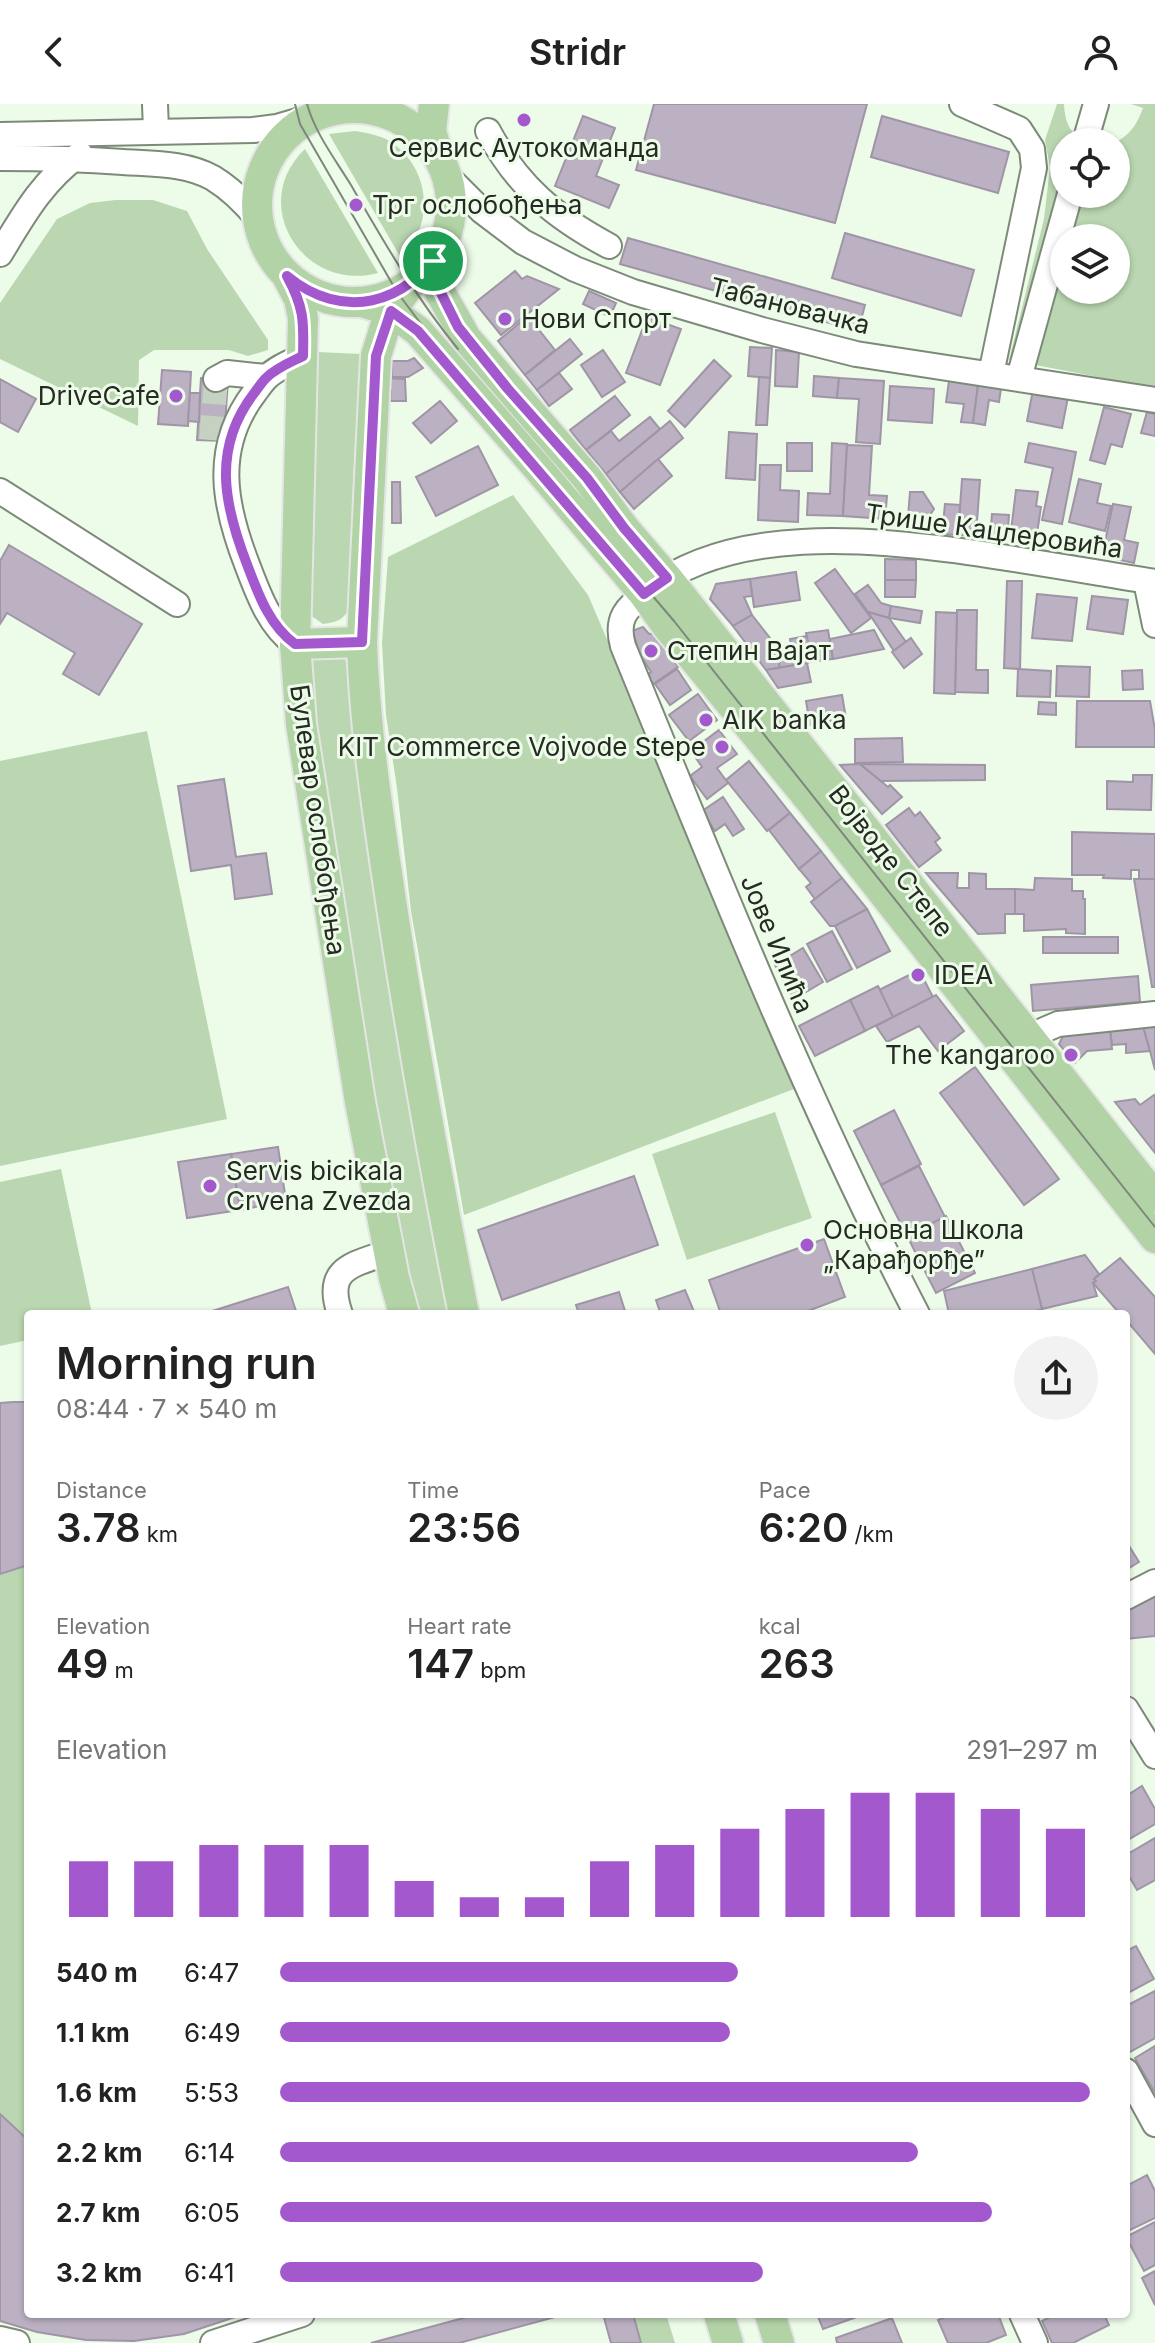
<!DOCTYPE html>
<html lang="en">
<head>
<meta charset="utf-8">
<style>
  body { margin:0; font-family:Inter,sans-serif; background:#f2f2f2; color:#222; height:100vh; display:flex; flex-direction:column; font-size:30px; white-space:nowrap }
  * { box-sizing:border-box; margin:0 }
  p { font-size:26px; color:#767676 }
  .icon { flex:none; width:44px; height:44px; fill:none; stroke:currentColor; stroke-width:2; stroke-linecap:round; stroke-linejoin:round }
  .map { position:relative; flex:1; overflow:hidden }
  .sheet { position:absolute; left:24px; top:1206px; width:1106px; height:1008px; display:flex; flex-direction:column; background:#fff; border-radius:8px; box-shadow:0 2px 6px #0004 }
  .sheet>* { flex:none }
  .fabs { position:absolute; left:1050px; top:24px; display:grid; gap:16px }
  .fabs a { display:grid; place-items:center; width:80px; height:80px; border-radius:50%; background:#fff; box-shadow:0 2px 6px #0004; font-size:40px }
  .pin { position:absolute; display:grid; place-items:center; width:68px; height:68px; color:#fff; margin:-34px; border:4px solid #fff; border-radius:50%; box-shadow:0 2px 8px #0007 }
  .round { display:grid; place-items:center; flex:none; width:84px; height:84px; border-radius:42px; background:#f2f2f2 }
  .summary { display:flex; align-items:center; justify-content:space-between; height:136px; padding:0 32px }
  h1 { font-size:44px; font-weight:600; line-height:60px }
  .metrics { display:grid; grid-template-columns:repeat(3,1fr); gap:12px; height:136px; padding:8px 32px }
  .metrics div { display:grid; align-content:center }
  .metrics b { font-size:40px; font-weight:600 }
  .metrics small { font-size:22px; font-weight:400 }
  .metrics p { font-size:22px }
  .chart { height:224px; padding:16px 32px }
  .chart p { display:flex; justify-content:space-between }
  .chart svg { width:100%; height:144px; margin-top:8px; stroke:#a359cd; stroke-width:6 }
  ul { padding:0 32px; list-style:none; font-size:26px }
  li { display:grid; grid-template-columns:128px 96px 1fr; align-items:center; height:60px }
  li i { height:20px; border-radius:10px; background:#a359cd }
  header { display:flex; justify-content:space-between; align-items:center; height:104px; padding:0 32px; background:#fff; font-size:36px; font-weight:600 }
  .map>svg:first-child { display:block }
</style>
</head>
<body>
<header><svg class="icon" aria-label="back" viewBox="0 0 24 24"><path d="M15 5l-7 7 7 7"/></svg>Stridr<svg class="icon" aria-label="person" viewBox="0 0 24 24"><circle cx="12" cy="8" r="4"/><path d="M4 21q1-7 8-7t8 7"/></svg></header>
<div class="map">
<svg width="1155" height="2239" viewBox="0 0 1155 2239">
  <rect width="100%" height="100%" fill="#edfbe9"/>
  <g fill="#bad7b1" fill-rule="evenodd">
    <path d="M 1057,0 L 1064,0 C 1065,20 1071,33 1091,38 L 1064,38 L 1064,90 L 1116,90 L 1116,38 C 1131,30 1137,20 1143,4 L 1131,0 L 1155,0 L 1155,284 L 1009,256 L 1044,115 L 1050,63 L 1045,36 ZM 1064,134 L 1116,134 L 1116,186 L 1064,186 Z"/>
    <path d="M 355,27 C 367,29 380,31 391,38 C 431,65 435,121 401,154 L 329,30 Z"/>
    <path d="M 305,45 L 378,169 C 303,189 247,100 305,45 Z"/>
    <polygon points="116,96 153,96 187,107 207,145 268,236 268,246 248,252 229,246 154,246 139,256 138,322 0,255 0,199 57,115 90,99"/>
    <path d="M 318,248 L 360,250 L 353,377 L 350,502 C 344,516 338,518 323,520 L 313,513 L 307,502 Z"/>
    <polygon points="513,391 588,491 799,983 464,1111 411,807 397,684 386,611 382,539 388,453"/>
    <polygon points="342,550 345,555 347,561 357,659 413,1025 438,1135 452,1210 417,1210 360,943 311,571 311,557 314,551"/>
    <polygon points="147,627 227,1015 0,1062 0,657"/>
    <polygon points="775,1008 812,1114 687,1156 652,1050"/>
    <polygon points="61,1065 92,1210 28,1210 28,1236 0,1242 0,1078"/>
    <path d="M 13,1298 L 28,1298 L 28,2210 L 244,2210 C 166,2239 80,2239 0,2217 L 0,1299 Z"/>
    <polygon points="633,2210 666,2210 675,2239 641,2239"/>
  </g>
  <g fill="#bcb1c3" stroke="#9f95a6" stroke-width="2">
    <polygon points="654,0 867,0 835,119 636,66"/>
    <polygon points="583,12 615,24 596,72 619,81 609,104 555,82"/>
    <polygon points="882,12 1009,48 998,89 871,53"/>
    <polygon points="845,129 974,166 961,212 832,174"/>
    <polygon points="628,134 865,201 858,227 620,160"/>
    <polygon points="515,167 522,175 527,172 559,185 501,231 475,199"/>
    <polygon points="589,187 616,199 610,213 583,200"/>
    <polygon points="528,212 555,246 525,271 498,237"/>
    <polygon points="647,213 681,225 660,281 626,269"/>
    <polygon points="570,235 582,250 537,286 525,271"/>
    <polygon points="750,243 772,244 770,274 748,272"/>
    <polygon points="603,246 625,278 602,293 581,261"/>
    <polygon points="776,246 799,248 797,283 775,282"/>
    <polygon points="414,254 423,264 408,273 392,273 392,257 408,257"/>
    <polygon points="714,256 731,272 685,323 668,307"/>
    <polygon points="162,266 191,268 188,322 158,320"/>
    <polygon points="559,269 572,285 549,302 537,286"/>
    <polygon points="950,270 979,274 973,319 961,318 964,300 946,298"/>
    <polygon points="814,272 839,274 837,294 813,292"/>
    <polygon points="759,273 770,274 767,321 756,321"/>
    <polygon points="201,274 228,276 224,337 197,336"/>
    <polygon points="388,274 405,275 406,297 390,297 391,287 388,287"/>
    <polygon points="839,274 884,277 880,340 856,338 859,295 837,294"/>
    <polygon points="979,274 1002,278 999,298 989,296 985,321 973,319"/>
    <polygon points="0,275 36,295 18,328 0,318"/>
    <polygon points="890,282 934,285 932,319 888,316"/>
    <polygon points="1033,286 1068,293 1062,324 1027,317"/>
    <polygon points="190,289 200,289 199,318 188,317"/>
    <polygon points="615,292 630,311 586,346 570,326"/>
    <polygon points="440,297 457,317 431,339 413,319"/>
    <polygon points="1104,303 1131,310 1122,343 1111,340 1105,360 1090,356"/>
    <polygon points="1147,308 1155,310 1155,332 1141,329"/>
    <polygon points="650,313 660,325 606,370 586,346 611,327 619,337"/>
    <polygon points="670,317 683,334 620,388 606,370"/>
    <polygon points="729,328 757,330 755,376 726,374"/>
    <rect x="787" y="339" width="25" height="28"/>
    <polygon points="832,339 847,340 843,412 807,411 808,389 830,390"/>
    <polygon points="1029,339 1076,348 1062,420 1042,416 1053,364 1025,358"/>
    <polygon points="847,341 872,342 869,391 887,392 885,415 843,412"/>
    <polygon points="478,342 498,381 436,412 416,373"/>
    <polygon points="658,355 672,372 634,405 620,388"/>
    <polygon points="760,361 781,361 780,386 799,387 798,418 758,416"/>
    <polygon points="962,375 980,376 976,432 958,431"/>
    <polygon points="1079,375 1101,380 1097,399 1111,402 1105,427 1069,418"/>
    <polygon points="392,378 400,378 401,419 392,419"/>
    <polygon points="1016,386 1038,388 1036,402 1041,403 1037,430 1011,427"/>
    <polygon points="910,388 923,388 934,405 928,414 908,413"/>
    <polygon points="945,400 960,401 958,431 942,430"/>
    <polygon points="1113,400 1131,403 1124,436 1138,439 1134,459 1102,452"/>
    <polygon points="992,410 1009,411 1007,436 990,435"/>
    <polygon points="9,441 142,520 99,591 63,570 75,549 7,509 0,520 0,457"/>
    <polygon points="885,455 916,456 916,476 885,476"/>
    <polygon points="835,465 871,514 851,529 815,479"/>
    <polygon points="796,468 800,496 754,503 750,475"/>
    <polygon points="750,475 752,492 744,493 752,511 733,522 710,495 716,480"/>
    <polygon points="885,476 916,476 915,493 885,493"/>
    <polygon points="1007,477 1022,477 1020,565 1004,564"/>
    <polygon points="868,481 881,499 891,502 889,514 868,508 855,490"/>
    <polygon points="1037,490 1077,494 1072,537 1032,534"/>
    <polygon points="1092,492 1128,496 1123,530 1087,525"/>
    <polygon points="891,502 922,507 920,519 889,514"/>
    <polygon points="957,506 977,506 976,566 988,566 988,589 955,588"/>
    <polygon points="868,508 889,514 906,538 894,547"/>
    <polygon points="936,508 957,509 955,590 934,589"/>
    <polygon points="752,511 781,548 779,564 766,566 733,522"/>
    <polygon points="643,523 649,530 655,529 678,563 653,580 647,571 651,568 644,557 637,553 632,540 636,538 632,527"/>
    <polygon points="828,526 833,555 811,558 806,529"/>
    <polygon points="874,526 884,545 833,555 830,535"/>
    <polygon points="807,532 811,558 779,564 781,548 792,546 790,535"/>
    <polygon points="911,534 922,550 904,564 892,548"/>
    <polygon points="807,559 811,578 778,584 766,566"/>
    <polygon points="1057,562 1090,563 1089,593 1056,592"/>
    <polygon points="677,565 691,586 670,601 655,580"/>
    <polygon points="1018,565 1051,567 1050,593 1017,592"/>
    <polygon points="1142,566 1143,585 1123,586 1122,567"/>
    <polygon points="698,590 717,616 689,637 669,611"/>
    <polygon points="842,591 846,614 810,621 806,597"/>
    <polygon points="1077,597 1150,597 1155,626 1155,643 1076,643"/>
    <polygon points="1039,598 1056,599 1056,611 1038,610"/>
    <polygon points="719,626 737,650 717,664 728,679 707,695 690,672 702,663 691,647"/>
    <polygon points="902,634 903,658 855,659 855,635"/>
    <polygon points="749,657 790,709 767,727 726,676"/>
    <polygon points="860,660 888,683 890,681 902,693 882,710 840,661"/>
    <polygon points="860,660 985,661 985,676 881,677"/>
    <polygon points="1133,671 1152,671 1151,706 1107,705 1107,677 1133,678"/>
    <polygon points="224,675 236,753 266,749 272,790 235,795 231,761 191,767 178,682"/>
    <polygon points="723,693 744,725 733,732 725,720 715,727 702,707"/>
    <polygon points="909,704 915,712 920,708 940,734 935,738 941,746 919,763 886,721"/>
    <polygon points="790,709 821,747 799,765 769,726"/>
    <polygon points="1072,728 1155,730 1155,775 1139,775 1139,766 1131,766 1131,775 1103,774 1104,771 1072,771"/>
    <polygon points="821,747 842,774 815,795 806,783 811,779 799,765"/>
    <polygon points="926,769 958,769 957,784 969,784 969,769 986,770 986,785 1015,785 1015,810 1005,810 1005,829 978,830"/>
    <polygon points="842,774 867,805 835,822 830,822 811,798"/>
    <polygon points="1035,774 1072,775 1072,787 1083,787 1083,795 1085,795 1085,830 1066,829 1066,825 1024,827 1024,810 1015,810 1015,785 1034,786"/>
    <polygon points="1134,775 1155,775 1155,883 1152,883"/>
    <polygon points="867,805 890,847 857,864 835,822"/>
    <polygon points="832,827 852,865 827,878 807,840"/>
    <rect x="1043" y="833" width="75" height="16"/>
    <polygon points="803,844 823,878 794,895 775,861"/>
    <polygon points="919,866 933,893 893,913 879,886"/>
    <polygon points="1138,872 1140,898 1033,907 1031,881"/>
    <polygon points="878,882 893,913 865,927 850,896"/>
    <polygon points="936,891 964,927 938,947 919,922 887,938 876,922"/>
    <polygon points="850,896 865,927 815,952 799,922"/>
    <polygon points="1143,922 1150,947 1126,949 1126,940 1112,941 1110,925"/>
    <polygon points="1143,922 1155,922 1155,966 1150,947"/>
    <polygon points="1110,925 1112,945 1087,947 1075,959 1059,940 1065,928"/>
    <polygon points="975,963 1059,1075 1024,1101 940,989"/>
    <polygon points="1154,991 1155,992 1155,1049 1115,998 1135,995 1140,1001"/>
    <polygon points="894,1006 921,1060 881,1081 854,1027"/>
    <polygon points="278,1043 286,1097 240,1106 231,1050"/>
    <polygon points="231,1050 240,1106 187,1114 178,1058"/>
    <polygon points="919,1062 945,1113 907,1132 881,1081"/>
    <polygon points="634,1072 658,1141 502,1196 478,1126"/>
    <polygon points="946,1112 975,1169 936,1189 907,1132"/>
    <polygon points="824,1135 845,1193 800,1210 721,1210 709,1176"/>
    <polygon points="1085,1151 1099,1170 1094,1175 1096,1177 1093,1179 1097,1192 1042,1205 1032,1165"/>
    <polygon points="1120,1154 1155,1193 1155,1250 1126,1216 1126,1210 1120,1210 1093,1179 1096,1177 1094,1175"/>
    <polygon points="1032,1165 1042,1205 1024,1210 949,1210 944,1187"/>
    <polygon points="288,1183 297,1210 203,1210"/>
    <polygon points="685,1186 695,1210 655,1210 660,1208 656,1196"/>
    <polygon points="619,1188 626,1210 579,1210 576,1201"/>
    <polygon points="13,1298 28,1298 28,1461 0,1470 0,1299"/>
    <polygon points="1126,1437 1139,1458 1126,1466"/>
    <polygon points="1155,1487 1155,1532 1126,1535 1126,1503"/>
    <polygon points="1142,1682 1155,1705 1155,1720 1126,1737 1126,1692"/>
    <polygon points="1155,1734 1155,1776 1137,1786 1126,1767 1126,1751"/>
    <polygon points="1136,1842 1154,1875 1126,1890 1126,1847"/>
    <polygon points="1155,1887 1155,1934 1128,1949 1126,1910 1128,1909 1126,1902"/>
    <polygon points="1155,1942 1155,1989 1135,1954"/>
    <polygon points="0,2010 28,2036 28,2210 244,2210 184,2230 134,2237 86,2236 37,2228 0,2217"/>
    <polygon points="1147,2071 1155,2087 1155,2114 1128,2127 1126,2122 1126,2082"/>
    <polygon points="1155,2118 1155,2161 1144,2167 1126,2133"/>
    <polygon points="1155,2167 1155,2201 1142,2174"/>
    <polygon points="478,2210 566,2210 459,2239 371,2239"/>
    <polygon points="603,2210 633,2210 641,2239 611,2239"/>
    <polygon points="817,2210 865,2210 823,2225"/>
    <polygon points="952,2210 998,2210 1006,2231 986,2239 948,2239 938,2216"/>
    <polygon points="1056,2210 1104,2210 1109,2221 1073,2239 1052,2239 1042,2217"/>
    <polygon points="892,2214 902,2239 837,2239 836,2234"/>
  </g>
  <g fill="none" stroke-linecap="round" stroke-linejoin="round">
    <polyline stroke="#c5d1c1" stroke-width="24" stroke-dasharray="24 12" stroke-linecap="butt" points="211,336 216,275"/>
    <defs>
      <g id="minor">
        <polyline points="155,0 156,27"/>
        <polyline points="962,0 1019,25 1032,45 1034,64 991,270"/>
        <path d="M 488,27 C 518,83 555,113 609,142"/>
        <polyline points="0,31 253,26 277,23 311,13"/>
        <polyline points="1085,38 1096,0"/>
        <path d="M 0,54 C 41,54 82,55 123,58 C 153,60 186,59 213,74 C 231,85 245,99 258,115"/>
        <polyline points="446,71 482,107 523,138 575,165 633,188 762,226 856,250 1155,296"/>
        <path d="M 0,150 C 23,112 43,76 80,50"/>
        <polyline points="1019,274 1070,90"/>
        <polyline points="216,275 227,269 266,273"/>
        <polyline points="0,387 177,500"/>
        <polyline points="1146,477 1155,521"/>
        <path d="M 295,540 C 270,522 259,492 248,463 C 224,402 212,344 255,288 C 258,284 262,278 266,274 C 276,264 291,258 303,252"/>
        <polyline points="1031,937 1044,926 1058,920 1155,910"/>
        <path d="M 340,1210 C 324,1164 352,1161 389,1148"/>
        <path d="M 917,1210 C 805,994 715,767 623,542 C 615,513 627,504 648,487 C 732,421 869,435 968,448 C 1031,457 1093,468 1155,478"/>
        <polyline points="1126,1493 1155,1478"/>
        <polyline points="1126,1605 1155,1652"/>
        <polyline points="1126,1967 1155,2020"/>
        <polyline points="1022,2210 1035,2239"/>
        <polyline points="0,2235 17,2239"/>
        <polyline points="213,2239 302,2210"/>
      </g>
      <g id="major">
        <polyline points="434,0 431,27 438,51"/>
        <circle cx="354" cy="101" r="97"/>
        <polyline points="287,172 299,195 303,214 295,540 301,620 360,998 394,1174 404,1210"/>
        <path d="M 409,181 L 388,213 L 376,252 L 362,538 C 365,627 379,716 392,803 C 413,940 437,1075 464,1210"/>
        <polyline points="440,188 466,234 587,374 624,424 667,474 1155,1093"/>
        <polyline points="362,198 391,207 418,227 536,362 644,490 667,522 814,701 1155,1134"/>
        <polyline points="295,540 362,538"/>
        <polyline points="719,2210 728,2239"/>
        <polyline points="770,2210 779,2239"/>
      </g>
    </defs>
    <use href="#minor" stroke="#7d8a79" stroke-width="28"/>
    <use href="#major" stroke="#e5e5e5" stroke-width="34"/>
    <use href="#minor" stroke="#fff" stroke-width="24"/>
    <use href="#major" stroke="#b1d3a5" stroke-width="30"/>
    <g stroke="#7e877b" stroke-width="2">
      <polyline points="295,0 300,20 397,188 424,224 674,517 1155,1123"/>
      <path d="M 307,0 C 315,29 335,55 351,81 C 384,138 416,194 458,245"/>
    </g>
  </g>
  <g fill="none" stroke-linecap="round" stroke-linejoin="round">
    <defs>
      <path id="route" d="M 442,142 L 438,166 L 438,183 L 458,223 L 508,285 L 587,374 L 624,424 L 667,474 L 644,490 L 418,227 L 391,207 L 376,252 L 362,538 L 295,540 C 270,522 259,492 248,463 C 224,402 211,344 255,288 C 258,284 262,278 266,274 C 276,264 291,258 303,252 C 304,217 304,203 287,172 C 342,217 407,202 442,142 Z"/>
    </defs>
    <use href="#route" stroke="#fff" stroke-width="16"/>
    <use href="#route" stroke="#a359cd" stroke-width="10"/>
  </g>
  <g fill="#a359cd" stroke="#edfbe9" stroke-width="3">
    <circle cx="524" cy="16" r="8"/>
    <circle cx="356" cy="101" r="8"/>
    <circle cx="505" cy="215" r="8"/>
    <circle cx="176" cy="292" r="8"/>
    <circle cx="651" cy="547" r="8"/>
    <circle cx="706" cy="616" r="8"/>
    <circle cx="722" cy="643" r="8"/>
    <circle cx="918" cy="871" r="8"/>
    <circle cx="1071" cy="951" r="8"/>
    <circle cx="210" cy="1082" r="8"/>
    <circle cx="807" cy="1141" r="8"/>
  </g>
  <g text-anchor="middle" stroke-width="6" stroke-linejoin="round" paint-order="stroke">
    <g font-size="26" fill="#252a23" stroke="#edfbe9" text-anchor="start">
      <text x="524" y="53" text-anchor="middle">Сервис Аутокоманда</text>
      <text x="372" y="110">Трг ослобођења</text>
      <text x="521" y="224">Нови Спорт</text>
      <text x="160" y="301" text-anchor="end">DriveCafe</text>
      <text x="667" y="556">Степин Вајат</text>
      <text x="722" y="625">AIK banka</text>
      <text x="706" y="652" text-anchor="end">KIT Commerce Vojvode Stepe</text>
      <text x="934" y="880">IDEA</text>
      <text x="1055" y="960" text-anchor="end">The kangaroo</text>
      <text x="226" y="1076">Servis bicikala<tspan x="226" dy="30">Crvena Zvezda</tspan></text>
      <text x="823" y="1135">Основна Школа<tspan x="823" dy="30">„Карађорђе”</tspan></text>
    </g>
    <g font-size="26" fill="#252a23" stroke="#edfbe9">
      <text transform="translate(790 202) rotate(14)" y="9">Табановачка</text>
      <text transform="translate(994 427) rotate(8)" y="9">Трише Кацлеровића</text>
      <text transform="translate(318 716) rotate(82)" y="9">Булевар ослобођења</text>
      <text transform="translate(891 757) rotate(52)" y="9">Војводе Степе</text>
      <text transform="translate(777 840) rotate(67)" y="9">Јове Илића</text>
    </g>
  </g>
</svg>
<div class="fabs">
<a><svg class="icon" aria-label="locate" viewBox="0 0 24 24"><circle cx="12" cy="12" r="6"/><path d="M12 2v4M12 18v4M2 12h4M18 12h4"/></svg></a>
<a><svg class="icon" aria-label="layers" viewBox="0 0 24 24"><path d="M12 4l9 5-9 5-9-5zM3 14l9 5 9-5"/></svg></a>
</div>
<div class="pin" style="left:433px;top:157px;background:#1e9e55"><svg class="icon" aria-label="arrive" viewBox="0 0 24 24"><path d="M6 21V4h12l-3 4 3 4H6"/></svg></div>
<section class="sheet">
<div class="summary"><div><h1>Morning run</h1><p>08:44 · 7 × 540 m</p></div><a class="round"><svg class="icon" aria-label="share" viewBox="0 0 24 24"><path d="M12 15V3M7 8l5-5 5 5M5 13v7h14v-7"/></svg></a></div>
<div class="metrics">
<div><p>Distance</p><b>3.78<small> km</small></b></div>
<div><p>Time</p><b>23:56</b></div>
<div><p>Pace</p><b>6:20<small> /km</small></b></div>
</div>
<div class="metrics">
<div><p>Elevation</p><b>49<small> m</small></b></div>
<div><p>Heart rate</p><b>147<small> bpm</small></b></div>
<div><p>kcal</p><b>263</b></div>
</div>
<div class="chart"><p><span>Elevation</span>291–297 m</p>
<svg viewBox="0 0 160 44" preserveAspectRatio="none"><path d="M5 44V27M15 44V27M25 44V22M35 44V22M45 44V22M55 44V33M65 44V38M75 44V38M85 44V27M95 44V22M105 44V17M115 44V11M125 44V6M135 44V6M145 44V11M155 44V17"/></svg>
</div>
<ul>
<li><b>540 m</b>6:47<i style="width:56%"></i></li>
<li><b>1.1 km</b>6:49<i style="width:55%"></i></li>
<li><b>1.6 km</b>5:53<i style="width:99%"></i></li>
<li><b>2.2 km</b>6:14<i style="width:78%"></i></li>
<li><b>2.7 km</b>6:05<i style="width:87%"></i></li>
<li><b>3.2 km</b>6:41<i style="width:59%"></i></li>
</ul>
</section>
</div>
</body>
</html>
